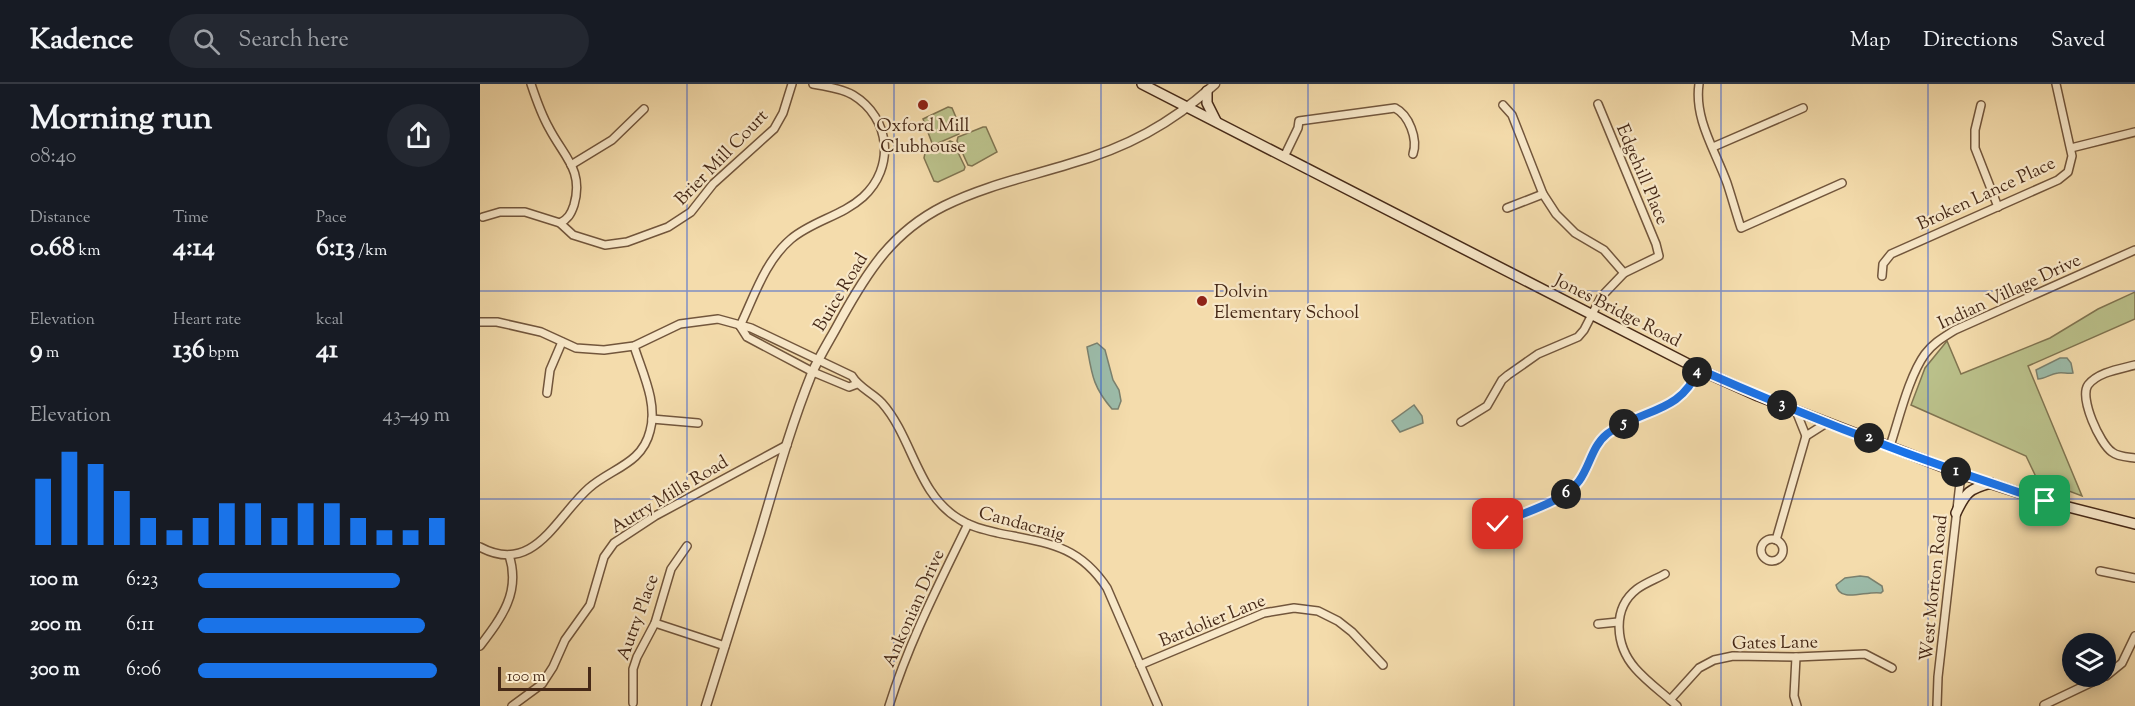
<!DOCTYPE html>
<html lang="en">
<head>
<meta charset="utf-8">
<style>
  body { margin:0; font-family:"Sorts Mill Goudy",serif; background:#242831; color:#f1f3f6; height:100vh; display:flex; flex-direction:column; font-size:22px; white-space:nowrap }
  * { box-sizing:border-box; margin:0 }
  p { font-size:20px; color:#9ea1a6 }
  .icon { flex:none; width:33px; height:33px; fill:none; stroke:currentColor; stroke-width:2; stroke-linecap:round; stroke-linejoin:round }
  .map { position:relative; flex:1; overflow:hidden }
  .panel { display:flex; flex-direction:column; background:#171b24; width:480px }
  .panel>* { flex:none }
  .controls { position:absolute; left:1582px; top:549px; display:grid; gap:12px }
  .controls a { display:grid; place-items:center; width:54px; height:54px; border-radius:50%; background:#171b24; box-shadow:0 3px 15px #0003; font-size:30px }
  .scale { position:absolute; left:18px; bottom:15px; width:93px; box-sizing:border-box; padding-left:6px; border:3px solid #462917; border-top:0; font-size:16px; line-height:21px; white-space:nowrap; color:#462917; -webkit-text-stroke:4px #f8e8c9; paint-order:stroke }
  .pin { position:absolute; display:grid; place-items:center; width:51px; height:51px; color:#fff; margin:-26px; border-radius:12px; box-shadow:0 3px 9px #0006 }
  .km { position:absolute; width:30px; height:30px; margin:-15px; border-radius:50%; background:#222; color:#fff; font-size:16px; line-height:30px; text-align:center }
  .round { display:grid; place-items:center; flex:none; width:63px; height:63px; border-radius:32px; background:#242831 }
  .head { display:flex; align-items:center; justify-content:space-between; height:102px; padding:0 30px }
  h1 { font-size:33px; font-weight:800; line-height:45px }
  .stats { display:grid; grid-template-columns:repeat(3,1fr); gap:9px; height:102px; padding:6px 30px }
  .stats div { display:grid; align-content:center }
  .stats b { font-size:26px; font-weight:800 }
  .stats small { font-size:16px; font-weight:400 }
  .stats p { font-size:16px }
  .chart { height:168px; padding:12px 30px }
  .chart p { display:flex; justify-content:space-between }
  .chart svg { width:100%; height:108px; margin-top:6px; stroke:#1a73e8; stroke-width:6 }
  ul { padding:0 30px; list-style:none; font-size:20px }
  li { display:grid; grid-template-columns:96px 72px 1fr; align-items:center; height:45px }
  li i { height:15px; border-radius:8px; background:#1a73e8 }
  header { display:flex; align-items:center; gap:36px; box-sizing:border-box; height:84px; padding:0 30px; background:#171b24; border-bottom:2px solid #363941 }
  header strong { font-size:28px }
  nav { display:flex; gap:33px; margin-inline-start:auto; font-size:21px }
  .search { width:420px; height:54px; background:#242831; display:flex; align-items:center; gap:15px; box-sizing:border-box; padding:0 21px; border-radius:33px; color:#9ea1a6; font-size:22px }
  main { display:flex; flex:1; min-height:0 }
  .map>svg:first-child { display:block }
</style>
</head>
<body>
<header>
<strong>Kadence</strong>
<div class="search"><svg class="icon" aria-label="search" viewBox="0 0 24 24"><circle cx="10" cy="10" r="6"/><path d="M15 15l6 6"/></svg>Search here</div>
<nav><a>Map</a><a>Directions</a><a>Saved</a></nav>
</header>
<main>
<section class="panel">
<div class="head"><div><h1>Morning run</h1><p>08:40</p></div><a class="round"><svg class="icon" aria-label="share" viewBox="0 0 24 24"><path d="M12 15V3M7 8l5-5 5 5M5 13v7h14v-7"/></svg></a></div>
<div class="stats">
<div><p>Distance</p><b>0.68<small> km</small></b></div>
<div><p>Time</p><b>4:14</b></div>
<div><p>Pace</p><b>6:13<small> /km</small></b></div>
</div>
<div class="stats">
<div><p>Elevation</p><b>9<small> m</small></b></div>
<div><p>Heart rate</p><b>136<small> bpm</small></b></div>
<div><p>kcal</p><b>41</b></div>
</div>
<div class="chart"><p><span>Elevation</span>43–49 m</p>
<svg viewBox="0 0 160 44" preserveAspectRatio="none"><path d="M5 44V17M15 44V6M25 44V11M35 44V22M45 44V33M55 44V38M65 44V33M75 44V27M85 44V27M95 44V33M105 44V27M115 44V27M125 44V33M135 44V38M145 44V38M155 44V33"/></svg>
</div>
<ul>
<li><b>100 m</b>6:23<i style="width:80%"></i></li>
<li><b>200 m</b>6:11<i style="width:90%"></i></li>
<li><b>300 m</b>6:06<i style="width:95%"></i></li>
</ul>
</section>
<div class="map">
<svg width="1655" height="622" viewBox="0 0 1655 622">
  <rect width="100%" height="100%" fill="#f4dcac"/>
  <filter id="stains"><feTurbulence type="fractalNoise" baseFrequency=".00333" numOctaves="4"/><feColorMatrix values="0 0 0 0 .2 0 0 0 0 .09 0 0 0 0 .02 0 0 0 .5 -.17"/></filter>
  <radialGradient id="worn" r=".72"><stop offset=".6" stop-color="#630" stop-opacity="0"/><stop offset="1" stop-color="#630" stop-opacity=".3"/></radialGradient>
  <g fill="#bac08a" stroke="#807450" stroke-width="1.5">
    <polygon points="468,23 472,24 481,45 479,50 456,60 452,59 443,35"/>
    <polygon points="503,43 506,43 517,68 492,82 488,81 477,57 478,53"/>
    <polygon points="470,57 473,58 485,83 484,86 458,98 454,97 444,74 445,69"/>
    <polygon points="1655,208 1655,235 1548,282 1602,412 1557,395 1546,372 1431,321 1445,284 1467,257 1481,290 1570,254 1618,225"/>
  </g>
  <g fill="#9cbcaa" stroke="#7a816f" stroke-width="1.5">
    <path d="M 617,259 L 625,266 L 633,296 L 639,306 L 641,317 L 638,325 L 632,325 C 613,303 612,291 607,263 Z"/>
    <path d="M 1580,274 L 1587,274 L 1591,279 L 1593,289 C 1587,290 1583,288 1578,289 C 1570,290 1565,295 1558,295 L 1556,286 Z"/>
    <polygon points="934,321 942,332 943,339 920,348 912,337"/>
    <path d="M 1380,492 L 1388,493 L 1402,502 L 1403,507 L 1401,509 C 1387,506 1360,520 1356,501 L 1365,494 Z"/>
  </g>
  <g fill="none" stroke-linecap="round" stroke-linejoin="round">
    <defs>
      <g id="minor">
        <path d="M 51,0 C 56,15 61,30 69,44 C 84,73 104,86 94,121 C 91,130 88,135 80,139"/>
        <path d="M 1219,0 C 1214,35 1235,66 1247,99 C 1252,114 1256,129 1261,144 L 1362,99"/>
        <polyline points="1023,21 1032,31 1063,110 1076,130 1095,149 1124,166 1144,189"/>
        <polyline points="1501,21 1495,46 1495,64 1518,123"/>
        <polyline points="1233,63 1323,24"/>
        <polyline points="1591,64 1655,48"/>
        <path d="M 804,73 L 818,44 L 819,37 L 915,24 C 929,31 938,55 933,70"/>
        <polyline points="91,81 132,56 164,25"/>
        <polyline points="1027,124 1063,110"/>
        <polyline points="3,133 20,128 45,128 80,139 93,151 125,161 147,158 188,143 211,128 233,100 294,45 303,29 312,0"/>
        <polyline points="1402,192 1403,180 1411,170 1578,96 1588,88 1592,72 1576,0"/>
        <path d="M 0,238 L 17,238 L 61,248 L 96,264 L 124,266 L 154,262 L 200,240 L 238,235 L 271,244 L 372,292 C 379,304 393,309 402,319 C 433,354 437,410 479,435 C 491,443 505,446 518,449 C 566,459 598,460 627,504 L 678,622"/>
        <path d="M 260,242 C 274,213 285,177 311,155 C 332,137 362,132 383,113 C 415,84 411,34 373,11 C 361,4 347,3 333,0"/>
        <polyline points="260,242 267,253 333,288 369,303 377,300"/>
        <path d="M 1655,281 C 1640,285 1618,288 1608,301 C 1599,314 1620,360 1632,368 C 1638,373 1648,373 1655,374"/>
        <polyline points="67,309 70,286 82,258"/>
        <polyline points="1316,327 1326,352 1348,338"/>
        <polyline points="172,335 218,339"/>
        <polyline points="981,338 1007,322 1022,296 1028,291 1058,270 1098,253 1104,246 1121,213 1144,189 1179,172 1176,160 1118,20"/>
        <path d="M 1410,362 C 1419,335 1429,292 1445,270 C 1453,259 1464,253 1475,246 L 1655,166"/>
        <path d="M 1018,440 C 1042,430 1084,418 1099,397 C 1110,382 1112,362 1127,350 C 1159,325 1201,331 1218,285"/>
        <circle cx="1292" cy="466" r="11"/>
        <polyline points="1296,456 1326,352"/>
        <path d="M 0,463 C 54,492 76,433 109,404 C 132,384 162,380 170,347 C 178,319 162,288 154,262"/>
        <polyline points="1620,487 1655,494"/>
        <path d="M 1185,490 C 1176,495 1165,499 1157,505 C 1131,525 1136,562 1155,584 C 1167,598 1183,609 1197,622"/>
        <polyline points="175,539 245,562"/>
        <polyline points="1118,540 1138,538"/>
        <path d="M 0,562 C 22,533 41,508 29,471"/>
        <polyline points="1316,573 1314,612 1317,622"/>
        <polyline points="660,581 784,529 814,524 838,527 858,537 872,548 903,581"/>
        <polyline points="1626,592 1642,579 1655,552"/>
        <polyline points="1190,616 1219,584 1234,576 1253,572 1316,573 1385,570 1412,584"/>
        <polyline points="153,619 153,585 157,573 175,539 191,485 207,462"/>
        <polyline points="1564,621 1625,592"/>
        <polyline points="32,622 62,600 73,583 85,556 110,521 124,473 134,459 175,432 307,361"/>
        <path d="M 409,622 C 429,558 459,500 488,440"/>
        <polyline points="1457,622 1458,593 1481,390"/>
      </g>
      <path id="tertiary" d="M 226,622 C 244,564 262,507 280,449 C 296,395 311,341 332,289 C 340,271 351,254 360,237 C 387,188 412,148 464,122 C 504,102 547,93 589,80 C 646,64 691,40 735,0"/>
      <g id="secondary">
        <polyline points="662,0 1218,285 1278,312 1481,390 1565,417 1655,440"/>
        <polyline points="727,7 727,19 736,37"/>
        <path d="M 1476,429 C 1486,408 1489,405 1511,399"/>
      </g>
    </defs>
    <use href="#minor" stroke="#72563c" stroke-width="10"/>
    <use href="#tertiary" stroke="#72563c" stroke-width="11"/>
    <use href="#secondary" stroke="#462917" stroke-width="12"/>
    <use href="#minor" stroke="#f8e8c9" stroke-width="7"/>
    <use href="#tertiary" stroke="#f8e8c9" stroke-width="8"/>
    <use href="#secondary" stroke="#f8e8c9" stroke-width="9"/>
  </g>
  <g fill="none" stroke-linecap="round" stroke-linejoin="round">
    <defs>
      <path id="route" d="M 1018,440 C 1042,429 1084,418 1099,397 C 1110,382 1112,362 1127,350 C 1159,325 1202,330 1218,285 C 1331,335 1447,379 1565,417"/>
    </defs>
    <use href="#route" stroke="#fff" stroke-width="12"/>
    <use href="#route" stroke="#1a73e8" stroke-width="8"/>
  </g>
  <path fill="none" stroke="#1d4ed8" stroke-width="1.5" stroke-opacity="0.55" d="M 207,0 L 207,622M 414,0 L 414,622M 621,0 L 621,622M 828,0 L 828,622M 1034,0 L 1034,622M 1241,0 L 1241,622M 1448,0 L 1448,622M 0,207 L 1655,207M 0,415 L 1655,415"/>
  <g fill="#8f2418" stroke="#f8e8c9" stroke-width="2">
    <circle cx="443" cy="21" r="6"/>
    <circle cx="722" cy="217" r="6"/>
  </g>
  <g text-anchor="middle" stroke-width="4.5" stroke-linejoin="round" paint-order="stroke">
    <g font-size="18" fill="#462917" stroke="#f8e8c9">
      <text x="443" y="47">Oxford Mill<tspan x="443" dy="21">Clubhouse</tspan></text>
      <text x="734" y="213" text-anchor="start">Dolvin<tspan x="734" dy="21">Elementary School</tspan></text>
    </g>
    <g font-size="18" fill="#462917" stroke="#f8e8c9">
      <text transform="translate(241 73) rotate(-46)" y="6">Brier Mill Court</text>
      <text transform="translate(1163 90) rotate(67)" y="6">Edgehill Place</text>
      <text transform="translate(1506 109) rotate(-25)" y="6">Broken Lance Place</text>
      <text transform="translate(1529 207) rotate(-25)" y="6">Indian Village Drive</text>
      <text transform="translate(360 208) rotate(-59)" y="6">Buice Road</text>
      <text transform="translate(1138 226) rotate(27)" y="6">Jones Bridge Road</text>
      <text transform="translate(189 410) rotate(-31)" y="6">Autry Mills Road</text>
      <text transform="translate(542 439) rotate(15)" y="6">Candacraig</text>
      <text transform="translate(1453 504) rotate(-84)" y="6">West Morton Road</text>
      <text transform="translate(433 524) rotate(-66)" y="6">Ankonian Drive</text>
      <text transform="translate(157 533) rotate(-70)" y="6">Autry Place</text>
      <text transform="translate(732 536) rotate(-22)" y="6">Bardolier Lane</text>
      <text transform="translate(1295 558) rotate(-1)" y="6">Gates Lane</text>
    </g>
  </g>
  <rect width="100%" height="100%" filter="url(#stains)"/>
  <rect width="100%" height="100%" fill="url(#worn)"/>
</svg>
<div class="controls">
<a><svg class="icon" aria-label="layers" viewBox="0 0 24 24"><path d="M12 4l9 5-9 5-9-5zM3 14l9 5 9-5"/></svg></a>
</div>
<div class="scale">100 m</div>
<div class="pin" style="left:1565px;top:417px;background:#1e9e55"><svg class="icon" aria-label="arrive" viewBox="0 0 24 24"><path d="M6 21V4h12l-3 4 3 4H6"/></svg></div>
<div class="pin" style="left:1018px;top:440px;background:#d93025"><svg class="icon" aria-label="check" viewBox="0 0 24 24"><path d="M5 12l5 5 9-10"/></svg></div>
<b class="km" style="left:1476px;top:388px">1</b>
<b class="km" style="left:1389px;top:354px">2</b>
<b class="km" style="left:1302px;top:321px">3</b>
<b class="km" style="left:1217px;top:288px">4</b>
<b class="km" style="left:1144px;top:340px">5</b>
<b class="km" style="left:1086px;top:410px">6</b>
</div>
</main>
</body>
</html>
